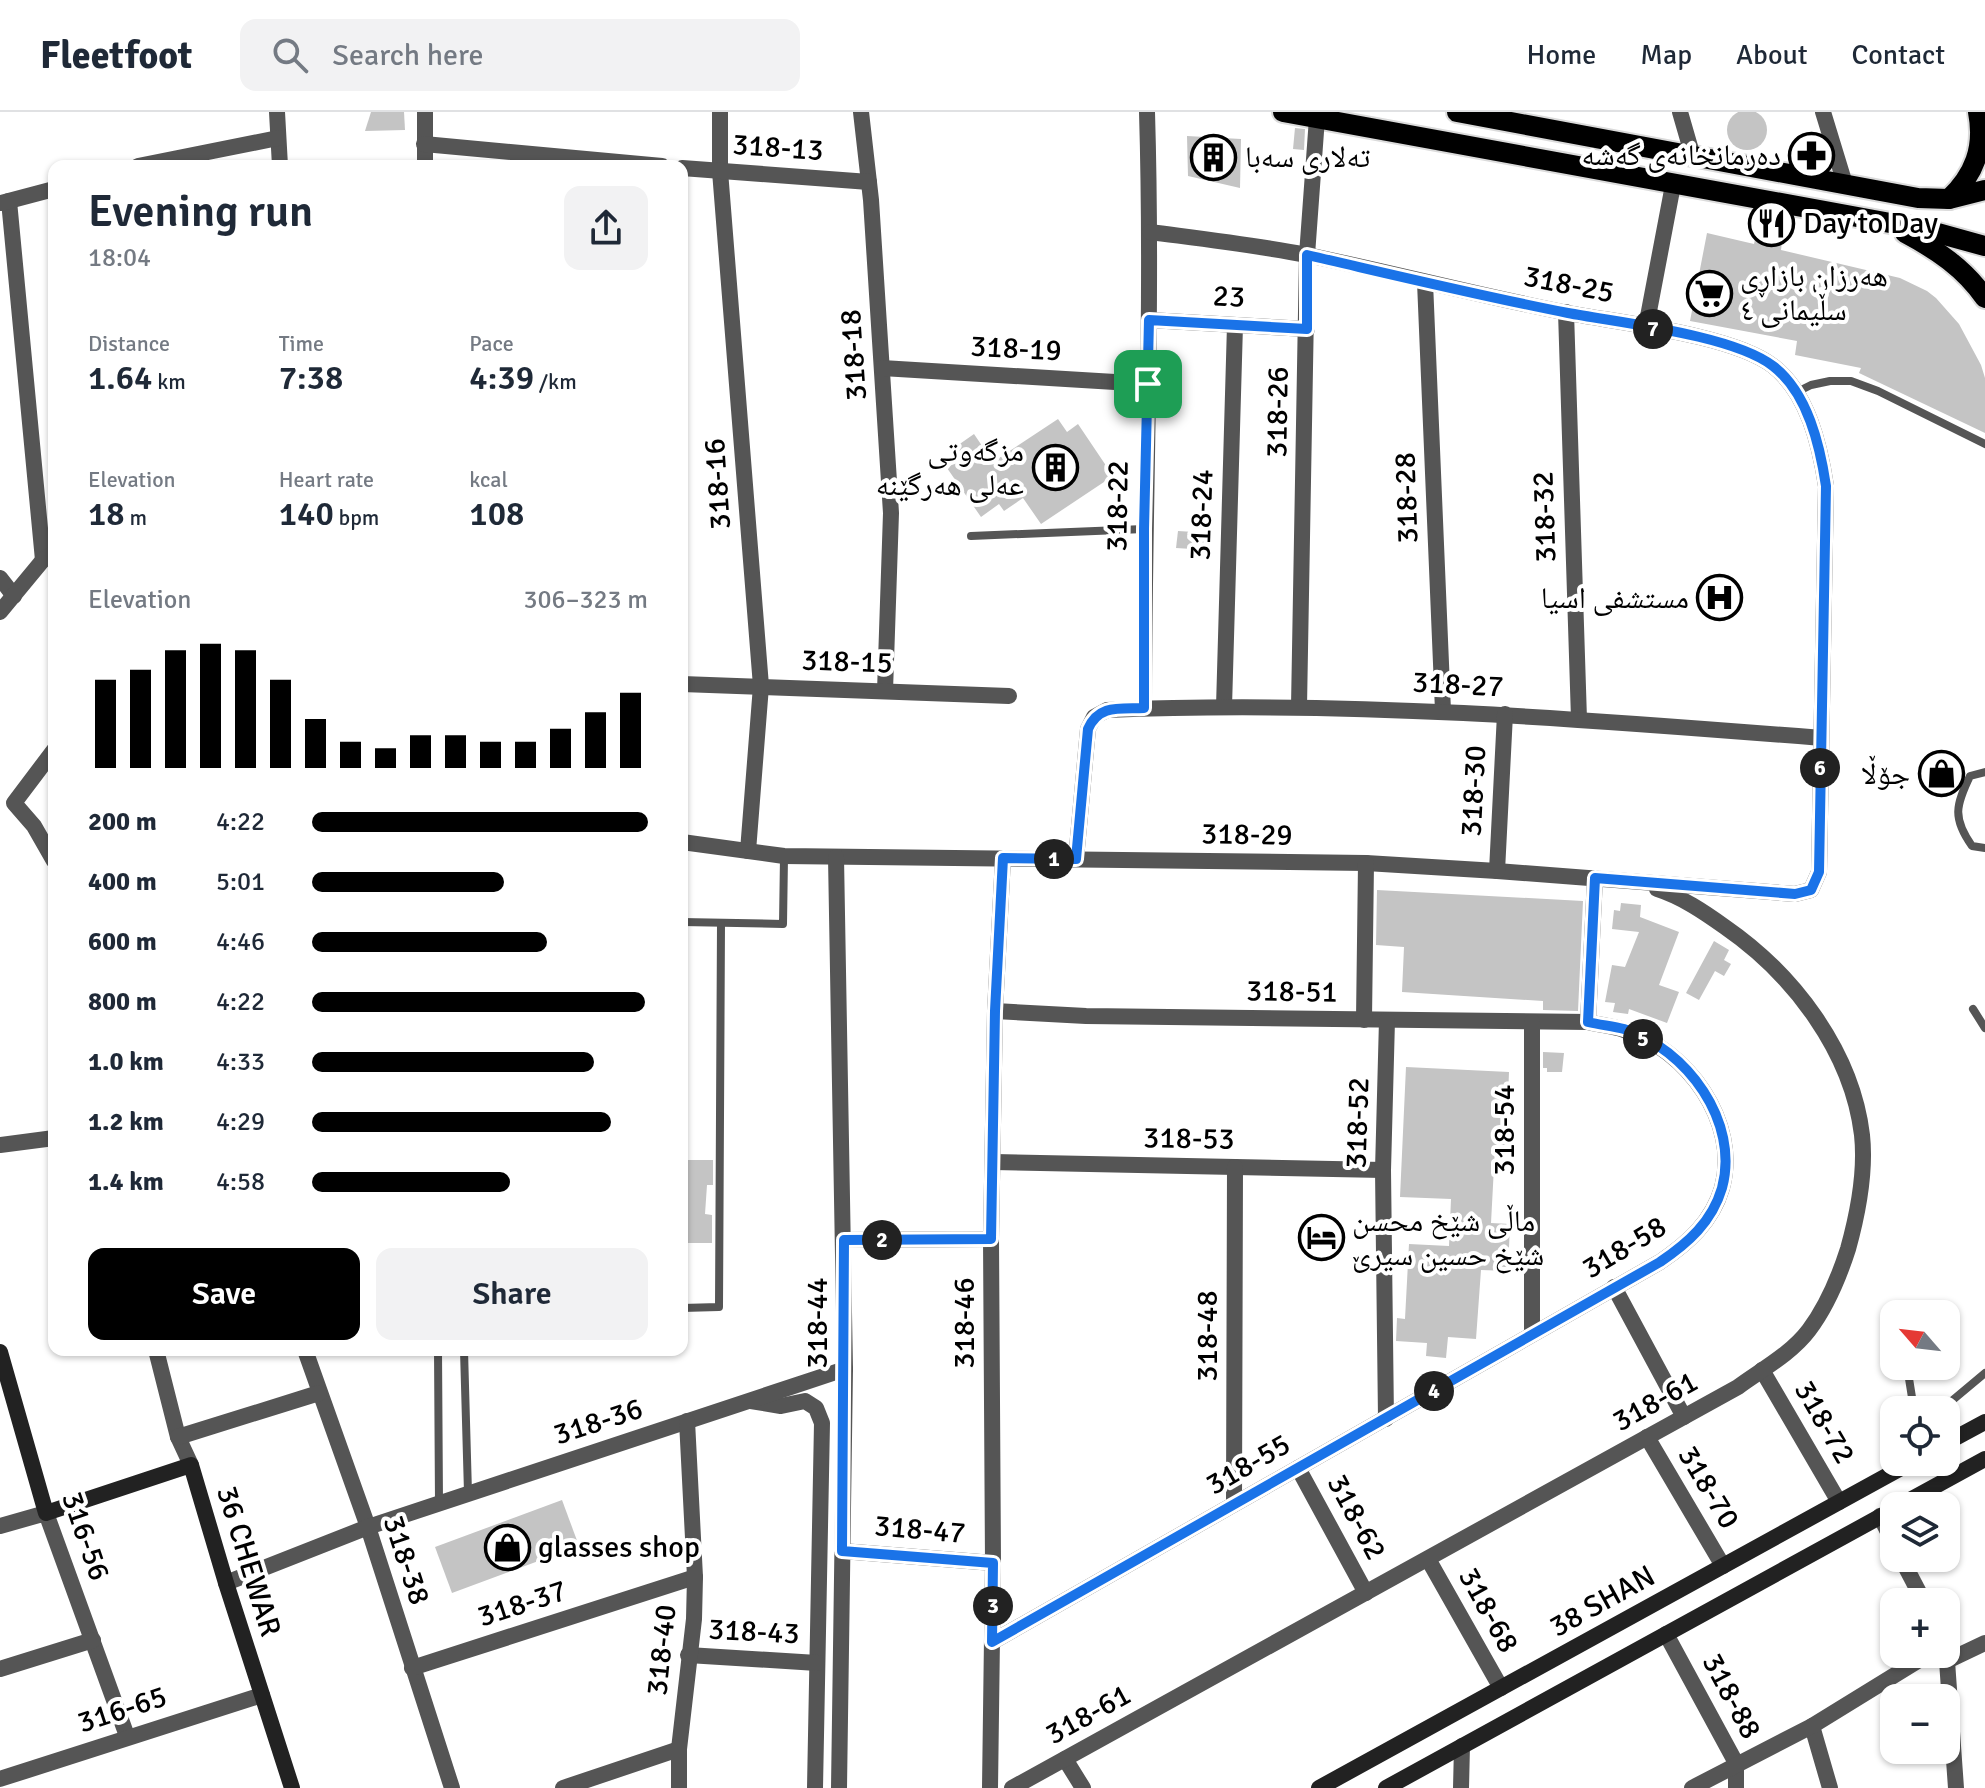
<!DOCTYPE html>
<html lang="en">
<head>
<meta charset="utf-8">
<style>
  body { margin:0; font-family:Signika,"Noto Naskh Arabic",sans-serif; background:#f2f2f3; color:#1f2937; height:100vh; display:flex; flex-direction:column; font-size:30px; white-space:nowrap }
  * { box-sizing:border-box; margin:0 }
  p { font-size:26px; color:#747a83 }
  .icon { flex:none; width:44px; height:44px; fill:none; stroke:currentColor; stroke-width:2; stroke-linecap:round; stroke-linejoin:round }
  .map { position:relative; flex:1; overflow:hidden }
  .side { position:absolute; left:48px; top:48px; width:640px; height:1196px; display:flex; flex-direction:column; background:#fff; border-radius:16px; box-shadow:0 2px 6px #0004 }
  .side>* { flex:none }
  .needle { width:52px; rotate:298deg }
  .tools { position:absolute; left:1880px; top:1188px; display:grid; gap:16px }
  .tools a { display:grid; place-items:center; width:80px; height:80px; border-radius:16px; background:#fff; box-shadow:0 2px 6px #0004; font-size:40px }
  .pin { position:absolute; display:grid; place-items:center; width:68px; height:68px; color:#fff; margin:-34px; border-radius:16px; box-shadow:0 4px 12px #0006 }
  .km { position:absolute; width:40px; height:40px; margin:-20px; border-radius:50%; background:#222; color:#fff; font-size:22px; line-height:40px; text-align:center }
  .round { display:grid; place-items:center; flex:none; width:84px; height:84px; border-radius:16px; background:#f2f2f3 }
  .overview { display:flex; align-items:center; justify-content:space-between; height:136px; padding:0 40px }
  h1 { font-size:44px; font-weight:600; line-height:60px }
  .figures { display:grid; grid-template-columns:repeat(3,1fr); gap:12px; height:136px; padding:8px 40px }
  .figures div { display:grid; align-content:center }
  .figures b { font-size:34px; font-weight:600 }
  .figures small { font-size:22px; font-weight:400 }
  .figures p { font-size:22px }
  .chart { height:224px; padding:16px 40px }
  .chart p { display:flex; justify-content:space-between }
  .chart svg { width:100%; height:144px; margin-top:8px; stroke:#000; stroke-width:6 }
  .action { display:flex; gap:16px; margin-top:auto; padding:16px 40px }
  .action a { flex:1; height:92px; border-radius:16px; background:#000; color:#fff; font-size:32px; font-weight:600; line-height:92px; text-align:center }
  .action a+a { background:#f2f2f3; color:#1f2937 }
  ul { padding:0 40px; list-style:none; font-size:26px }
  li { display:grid; grid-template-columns:128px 96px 1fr; align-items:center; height:60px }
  li i { height:20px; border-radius:10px; background:#000 }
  header { display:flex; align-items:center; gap:48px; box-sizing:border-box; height:112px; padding:0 40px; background:#fff; border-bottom:2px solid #e0e1e3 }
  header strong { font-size:38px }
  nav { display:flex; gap:44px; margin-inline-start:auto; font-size:28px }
  .search { width:560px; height:72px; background:#f2f2f3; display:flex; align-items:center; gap:20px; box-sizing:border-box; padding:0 28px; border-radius:16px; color:#747a83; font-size:30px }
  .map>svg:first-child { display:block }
</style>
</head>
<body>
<header>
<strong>Fleetfoot</strong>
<div class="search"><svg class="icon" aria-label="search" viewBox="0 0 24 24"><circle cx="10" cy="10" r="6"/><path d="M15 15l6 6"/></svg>Search here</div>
<nav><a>Home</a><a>Map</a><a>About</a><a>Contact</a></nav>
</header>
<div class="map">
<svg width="1985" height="1676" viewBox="0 0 1985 1676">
  <rect width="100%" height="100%" fill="#fff"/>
  <g fill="#c4c4c4">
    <circle cx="1747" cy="18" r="20"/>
    <polygon points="371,0 404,0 405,18 365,19"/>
    <polygon points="1295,16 1305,17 1304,38 1293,37"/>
    <polygon points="1187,24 1241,27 1240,76 1188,64"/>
    <polygon points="1761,101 1785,105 1781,138 1900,166 1927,179 1936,186 1959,212 1981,253 1985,266 1985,321 1859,261 1861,256 1795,243 1797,229 1690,209 1707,121 1754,132"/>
    <polygon points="1058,307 1067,320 1078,312 1113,364 1041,412 1023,386 1004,399 999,392 981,405 947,356 961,347 954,336 974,322 993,350"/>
    <polygon points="1178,419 1210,421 1208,438 1176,436"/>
    <polygon points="1925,651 1957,651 1957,673 1924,672"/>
    <polygon points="1377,778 1583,789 1578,899 1543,898 1543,889 1402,880 1404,835 1376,833"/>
    <polygon points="1621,791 1641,793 1640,805 1679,820 1659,873 1679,880 1667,911 1629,897 1628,902 1613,900 1615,891 1605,890 1612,853 1625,855 1639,820 1612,817 1614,798 1620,799"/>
    <polygon points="1714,829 1729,838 1724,848 1731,852 1724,864 1715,859 1699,888 1686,881"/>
    <polygon points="1543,940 1564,941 1562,960 1547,960 1547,956 1543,956"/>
    <polygon points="1406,955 1509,960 1506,1036 1495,1036 1491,1111 1510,1112 1508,1159 1481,1158 1476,1227 1448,1225 1446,1246 1426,1244 1427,1231 1396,1229 1397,1206 1405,1207 1409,1132 1449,1134 1451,1087 1400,1085"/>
    <polygon points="682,1048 713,1048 713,1073 707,1073 705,1102 712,1103 712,1131 682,1131"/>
    <polygon points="562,1388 579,1434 452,1481 435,1435"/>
  </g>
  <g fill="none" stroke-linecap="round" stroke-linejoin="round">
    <defs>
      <g id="primary">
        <polyline points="1283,0 1923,117 1985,134"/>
        <polyline points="1457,0 1918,86 1949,87 1985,78"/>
        <path d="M 1949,87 C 1974,63 1985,36 1978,0"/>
        <path d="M 1905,121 C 1937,138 1964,156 1985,186"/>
      </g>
    </defs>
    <use href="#primary" stroke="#dbdbdb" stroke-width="24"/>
    <g stroke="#555" stroke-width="8">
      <polyline points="1795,281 1811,273 1830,269 1851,269 1878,279 1985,332"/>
      <polyline points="971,424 1144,417"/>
      <path d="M 1985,660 L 1970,664 C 1956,693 1952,706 1972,734 L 1985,736"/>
      <polyline points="682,810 783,812 784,745"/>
      <polyline points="1973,897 1985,916"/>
      <polyline points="682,1196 719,1195 721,812"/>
      <polyline points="438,1238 439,1391"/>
      <polyline points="464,1238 468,1381"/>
      <polyline points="1907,1254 1914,1298"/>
      <polyline points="1934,1298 1948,1292 1985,1261"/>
    </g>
    <g stroke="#555" stroke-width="16">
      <polyline points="277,0 280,54"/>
      <polyline points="425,0 425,54"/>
      <polyline points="720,0 720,59 761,574 748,739"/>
      <polyline points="861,0 871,88 891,401 885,579"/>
      <polyline points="1680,0 1693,45"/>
      <polyline points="1823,0 1845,72"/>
      <polyline points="424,32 662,54"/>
      <polyline points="138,54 278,26"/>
      <polyline points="682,56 869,70"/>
      <polyline points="9,89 43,448"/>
      <polyline points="1,91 54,77"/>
      <polyline points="1425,170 1443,599"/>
      <polyline points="1566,200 1579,607"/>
      <polyline points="1149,208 1307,217"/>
      <polyline points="1646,215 1673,73"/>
      <polyline points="882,256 1148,272"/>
      <polyline points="0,466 14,484"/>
      <polyline points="0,500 43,448 54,441"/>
      <polyline points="682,572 1009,584"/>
      <polyline points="1224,595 1235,213"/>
      <polyline points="1299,595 1307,143 1317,6"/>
      <path d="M 1144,596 C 1144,397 1153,199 1147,0"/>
      <polyline points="54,638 14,691 34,714 54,749"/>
      <path d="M 682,730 L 784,744 L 1366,751 L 1497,759 L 1795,782 L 1811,778 L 1819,760 L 1826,374 C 1820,334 1808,281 1773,254 C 1733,223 1621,211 1568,201 C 1481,184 1394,161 1307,143 C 1255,133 1203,127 1150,120"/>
      <polyline points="836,745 845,1257 839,1676"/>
      <path d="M 1076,747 L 1088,617 L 1094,605 L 1107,598 C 1346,588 1583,607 1821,626"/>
      <polyline points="1497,759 1505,602"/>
      <polyline points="995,899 1086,904 1588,910"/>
      <polyline points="1364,908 1366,751"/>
      <polyline points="0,1033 54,1026"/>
      <polyline points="994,1050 1383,1058"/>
      <polyline points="844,1128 991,1127"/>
      <polyline points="1614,1175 1684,1305"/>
      <polyline points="1532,1222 1532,910"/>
      <polyline points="156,1238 178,1325 191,1353"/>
      <polyline points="305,1238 368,1415 452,1676"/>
      <polyline points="1762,1258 1839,1390"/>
      <polyline points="751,1289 781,1294 805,1289 816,1296 822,1311 815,1676"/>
      <polyline points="1386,1307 1383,1058 1387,908"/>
      <polyline points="178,1325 319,1281"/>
      <polyline points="1647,1325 1723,1454"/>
      <polyline points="1298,1356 1366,1481"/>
      <polyline points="1234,1392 1235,1055"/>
      <polyline points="1880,1404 1894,1432"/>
      <polyline points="0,1414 46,1401 127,1624"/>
      <polyline points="842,1439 993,1451"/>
      <polyline points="1901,1446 1924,1490"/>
      <polyline points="1428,1447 1501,1576"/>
      <polyline points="226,1471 368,1415 845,1257"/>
      <polyline points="1666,1522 1736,1651 1736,1676"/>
      <path d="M 992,1530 L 1660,1150 C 1688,1131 1712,1110 1722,1076 C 1740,1010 1687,937 1624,918 C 1613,914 1600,913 1588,910 L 1595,766"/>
      <polyline points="1946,1535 1956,1676"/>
      <polyline points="688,1543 817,1551"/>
      <polyline points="1947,1549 1985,1531"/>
      <polyline points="412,1556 695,1465"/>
      <polyline points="0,1557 93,1528"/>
      <polyline points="1812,1614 1830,1676"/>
      <polyline points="1065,1647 1083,1676"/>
      <polyline points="0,1667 262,1583"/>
      <polyline points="563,1676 679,1637"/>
      <polyline points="679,1676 679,1637 694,1507 695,1465 687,1309"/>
      <polyline points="990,1676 993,1451 991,1127 995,899 1003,746"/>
      <path d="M 1012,1676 L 1738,1275 C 1761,1258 1791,1242 1809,1218 C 1827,1194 1839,1165 1848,1137 C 1858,1101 1866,1060 1862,1023 C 1852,939 1793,862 1725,815 C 1704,800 1682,785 1657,777"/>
      <polyline points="1461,1676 1462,1634"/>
      <polyline points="1692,1676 1812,1614 1929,1542"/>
    </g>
    <g stroke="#222" stroke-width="16">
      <polyline points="0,1240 46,1401 191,1353 226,1471 292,1676"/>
      <polyline points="1946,1331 1985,1310"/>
      <polyline points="1899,1394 1985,1347"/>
      <polyline points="1319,1676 1912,1350"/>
      <polyline points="1386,1676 1894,1397"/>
    </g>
    <use href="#primary" stroke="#000" stroke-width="20"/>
  </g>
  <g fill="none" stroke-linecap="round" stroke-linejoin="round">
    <defs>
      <path id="route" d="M 1307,143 C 1394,163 1481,184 1568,201 C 1621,211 1733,223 1773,254 C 1808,281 1820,334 1826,374 L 1819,760 L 1811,778 L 1795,782 L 1595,766 L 1588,910 C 1600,913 1613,914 1624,917 C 1687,937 1740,1010 1722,1076 C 1712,1110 1688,1131 1660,1150 L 992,1530 L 993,1451 L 842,1439 L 844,1128 L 991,1127 L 995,899 L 1003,746 L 1076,747 L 1088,617 C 1099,592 1120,597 1144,596 L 1144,417 L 1149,208 L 1307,217 Z"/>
    </defs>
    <use href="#route" stroke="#fff" stroke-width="16"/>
    <use href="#route" stroke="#1a73e8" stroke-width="10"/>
  </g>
  <defs>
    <symbol id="pharmacy-ring" viewBox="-11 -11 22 22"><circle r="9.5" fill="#fff" stroke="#000" stroke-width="1.5"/><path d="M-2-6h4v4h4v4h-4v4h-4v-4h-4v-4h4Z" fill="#000"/></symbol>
    <symbol id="building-ring" viewBox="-11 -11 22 22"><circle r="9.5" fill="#fff" stroke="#000" stroke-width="1.5"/><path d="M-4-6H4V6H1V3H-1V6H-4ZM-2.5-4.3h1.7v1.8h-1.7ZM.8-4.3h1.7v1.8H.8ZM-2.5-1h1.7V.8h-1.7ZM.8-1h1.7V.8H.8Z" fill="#000"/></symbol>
    <symbol id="restaurant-ring" viewBox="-11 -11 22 22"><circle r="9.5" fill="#fff" stroke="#000" stroke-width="1.5"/><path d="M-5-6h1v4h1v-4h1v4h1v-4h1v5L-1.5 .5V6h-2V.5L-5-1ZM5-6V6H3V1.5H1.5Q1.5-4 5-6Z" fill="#000"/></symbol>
    <symbol id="supermarket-ring" viewBox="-11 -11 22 22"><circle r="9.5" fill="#fff" stroke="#000" stroke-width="1.5"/><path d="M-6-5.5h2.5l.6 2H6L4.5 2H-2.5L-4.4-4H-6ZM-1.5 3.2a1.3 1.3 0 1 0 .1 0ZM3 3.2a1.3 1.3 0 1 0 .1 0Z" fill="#000"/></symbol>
    <symbol id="hospital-ring" viewBox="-11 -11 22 22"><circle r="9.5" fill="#fff" stroke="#000" stroke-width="1.5"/><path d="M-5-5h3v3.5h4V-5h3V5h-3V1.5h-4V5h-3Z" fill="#000"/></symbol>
    <symbol id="shop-ring" viewBox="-11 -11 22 22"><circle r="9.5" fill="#fff" stroke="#000" stroke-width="1.5"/><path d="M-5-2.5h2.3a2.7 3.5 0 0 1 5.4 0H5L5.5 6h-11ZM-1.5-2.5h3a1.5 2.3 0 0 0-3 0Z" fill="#000"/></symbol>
    <symbol id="hotel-ring" viewBox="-11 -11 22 22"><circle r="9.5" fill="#fff" stroke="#000" stroke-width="1.5"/><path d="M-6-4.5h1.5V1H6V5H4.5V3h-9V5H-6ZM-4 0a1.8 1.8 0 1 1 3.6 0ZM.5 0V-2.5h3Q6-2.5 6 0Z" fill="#000"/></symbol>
  </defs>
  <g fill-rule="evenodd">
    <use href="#pharmacy-ring" x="1786" y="18" width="51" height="51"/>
    <use href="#building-ring" x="1188" y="20" width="51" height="51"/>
    <use href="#restaurant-ring" x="1746" y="86" width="51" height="51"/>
    <use href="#supermarket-ring" x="1684" y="156" width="51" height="51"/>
    <use href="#building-ring" x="1030" y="330" width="51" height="51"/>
    <use href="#hospital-ring" x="1694" y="460" width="51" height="51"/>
    <use href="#shop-ring" x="1916" y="636" width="51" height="51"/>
    <use href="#hotel-ring" x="1296" y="1100" width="51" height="51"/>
    <use href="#shop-ring" x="482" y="1410" width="51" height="51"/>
  </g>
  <g text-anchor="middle" stroke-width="8" stroke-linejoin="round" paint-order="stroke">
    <g font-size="30" fill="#000" stroke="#fff">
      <text transform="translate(778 35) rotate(4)" y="10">318-13</text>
      <text transform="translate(1569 172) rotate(11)" y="10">318-25</text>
      <text transform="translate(1229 184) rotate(3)" y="10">23</text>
      <text transform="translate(1016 236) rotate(3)" y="10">318-19</text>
      <text transform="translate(853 243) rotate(-94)" y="10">318-18</text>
      <text transform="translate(1277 300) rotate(-89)" y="10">318-26</text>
      <text transform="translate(717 372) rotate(-94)" y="10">318-16</text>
      <text transform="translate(1406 386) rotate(-92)" y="10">318-28</text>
      <text transform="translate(1117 394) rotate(-89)" y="10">318-22</text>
      <text transform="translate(1201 403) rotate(-88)" y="10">318-24</text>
      <text transform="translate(1544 405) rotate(-92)" y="10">318-32</text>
      <text transform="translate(847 549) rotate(2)" y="10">318-15</text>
      <text transform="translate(1458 572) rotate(3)" y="10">318-27</text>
      <text transform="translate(1473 679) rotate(-87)" y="10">318-30</text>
      <text transform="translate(1247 722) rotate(1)" y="10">318-29</text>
      <text transform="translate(1292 879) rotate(1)" y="10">318-51</text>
      <text transform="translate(1357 1011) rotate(-88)" y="10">318-52</text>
      <text transform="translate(1504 1018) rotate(-90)" y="10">318-54</text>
      <text transform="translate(1189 1026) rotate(1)" y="10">318-53</text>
      <text transform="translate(1624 1135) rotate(-31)" y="10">318-58</text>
      <text transform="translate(817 1211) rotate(-90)" y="10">318-44</text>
      <text transform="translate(964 1211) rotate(-90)" y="10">318-46</text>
      <text transform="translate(1207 1224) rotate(-90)" y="10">318-48</text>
      <text transform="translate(1655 1289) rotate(-29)" y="10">318-61</text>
      <text transform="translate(598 1309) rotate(-18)" y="10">318-36</text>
      <text transform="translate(1825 1310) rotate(60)" y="10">318-72</text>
      <text transform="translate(1248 1352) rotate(-30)" y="10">318-55</text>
      <text transform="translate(1709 1375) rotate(59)" y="10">318-70</text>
      <text transform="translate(1357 1405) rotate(62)" y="10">318-62</text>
      <text transform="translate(920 1417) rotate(5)" y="10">318-47</text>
      <text transform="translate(86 1424) rotate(71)" y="10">316-56</text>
      <text transform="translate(407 1448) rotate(72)" y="10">318-38</text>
      <text transform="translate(249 1449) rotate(73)" y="10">36 CHEWAR</text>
      <text transform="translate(1602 1489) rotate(-29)" y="10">38 SHAN</text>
      <text transform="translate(522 1491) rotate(-18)" y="10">318-37</text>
      <text transform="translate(1489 1498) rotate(61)" y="10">318-68</text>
      <text transform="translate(754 1519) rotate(3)" y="10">318-43</text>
      <text transform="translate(661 1538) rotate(-84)" y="10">318-40</text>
      <text transform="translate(1732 1584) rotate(62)" y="10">318-88</text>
      <text transform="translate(122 1597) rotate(-18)" y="10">316-65</text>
      <text transform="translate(1088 1602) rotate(-29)" y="10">318-61</text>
    </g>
    <g font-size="30" fill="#000" stroke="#fff" text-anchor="start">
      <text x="1781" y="53" text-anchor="end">دەرمانخانەی گەشە</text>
      <text x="1245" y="55">تەلاری سەبا</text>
      <text x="1803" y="121">Day to Day</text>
      <text x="1740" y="174">هەرزان بازاڕی<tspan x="1740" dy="34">سڵیمانی ٤</tspan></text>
      <text x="1024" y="349" text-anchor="end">مزگەوتی<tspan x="1024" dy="34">عەلی هەرگێنە</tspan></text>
      <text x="1689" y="496" text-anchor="end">مستشفى اسيا</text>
      <text x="1910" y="672" text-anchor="end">جۆڵا</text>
      <text x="1352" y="1119">ماڵی شێخ محسن<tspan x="1352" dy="34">شێخ حسین سیرێ</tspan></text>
      <text x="538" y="1445">glasses shop</text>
    </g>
  </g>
</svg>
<div class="tools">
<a><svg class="needle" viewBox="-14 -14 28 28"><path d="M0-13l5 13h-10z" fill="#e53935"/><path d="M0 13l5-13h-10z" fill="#747a83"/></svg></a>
<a><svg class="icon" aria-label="locate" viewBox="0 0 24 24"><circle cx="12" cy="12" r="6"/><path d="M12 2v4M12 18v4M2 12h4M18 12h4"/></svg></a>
<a><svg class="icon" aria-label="layers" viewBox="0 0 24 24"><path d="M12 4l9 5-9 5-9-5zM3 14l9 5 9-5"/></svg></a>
<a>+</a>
<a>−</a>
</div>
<div class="pin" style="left:1148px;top:272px;background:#1e9e55"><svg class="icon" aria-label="arrive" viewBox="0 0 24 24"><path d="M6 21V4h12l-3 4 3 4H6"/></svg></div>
<b class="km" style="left:1054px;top:747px">1</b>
<b class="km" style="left:882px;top:1128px">2</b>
<b class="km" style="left:993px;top:1494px">3</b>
<b class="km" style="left:1434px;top:1279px">4</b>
<b class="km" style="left:1643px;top:927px">5</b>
<b class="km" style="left:1820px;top:656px">6</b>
<b class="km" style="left:1653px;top:217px">7</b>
<section class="side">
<div class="overview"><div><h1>Evening run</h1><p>18:04</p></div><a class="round"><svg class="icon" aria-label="share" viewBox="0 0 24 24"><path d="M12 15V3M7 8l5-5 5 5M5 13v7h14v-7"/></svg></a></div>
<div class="figures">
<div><p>Distance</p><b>1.64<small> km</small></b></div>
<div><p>Time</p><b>7:38</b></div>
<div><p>Pace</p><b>4:39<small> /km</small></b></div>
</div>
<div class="figures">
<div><p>Elevation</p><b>18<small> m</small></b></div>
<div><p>Heart rate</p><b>140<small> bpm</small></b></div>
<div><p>kcal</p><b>108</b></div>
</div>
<div class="chart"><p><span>Elevation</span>306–323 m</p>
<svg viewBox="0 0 160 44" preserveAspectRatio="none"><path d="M5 44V17M15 44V14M25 44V8M35 44V6M45 44V8M55 44V17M65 44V29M75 44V36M85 44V38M95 44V34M105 44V34M115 44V36M125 44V36M135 44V32M145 44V27M155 44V21"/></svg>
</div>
<ul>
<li><b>200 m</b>4:22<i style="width:100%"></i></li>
<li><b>400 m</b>5:01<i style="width:57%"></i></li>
<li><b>600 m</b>4:46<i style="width:70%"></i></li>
<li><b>800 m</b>4:22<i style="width:99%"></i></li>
<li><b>1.0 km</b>4:33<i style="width:84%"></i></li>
<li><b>1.2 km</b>4:29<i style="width:89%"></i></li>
<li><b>1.4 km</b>4:58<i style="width:59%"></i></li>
</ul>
<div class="action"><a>Save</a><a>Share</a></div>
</section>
</div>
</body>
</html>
